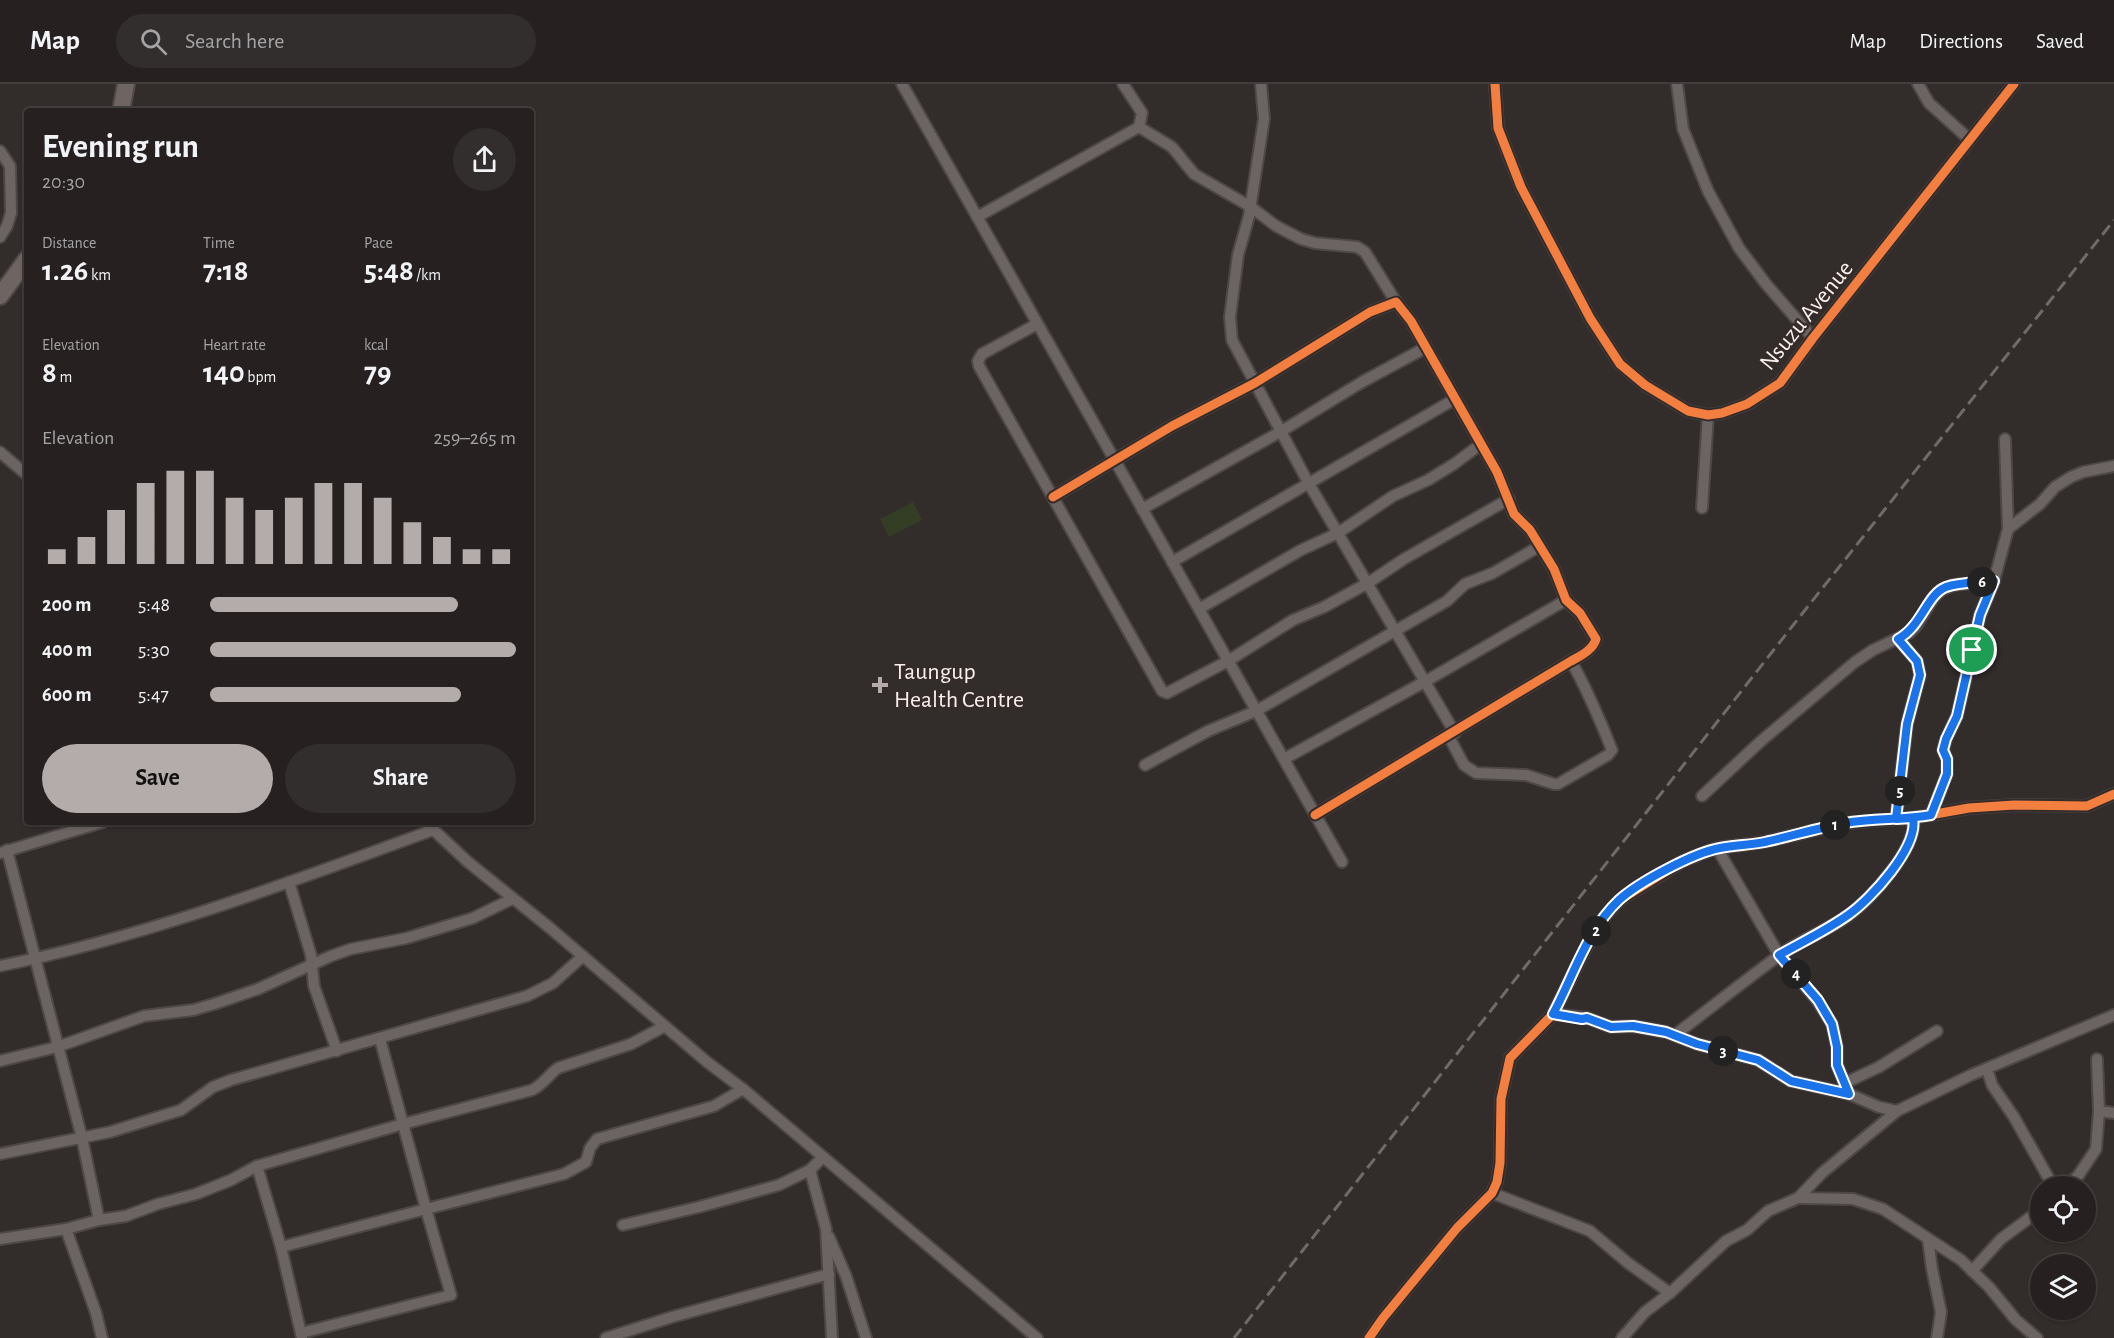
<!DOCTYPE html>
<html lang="en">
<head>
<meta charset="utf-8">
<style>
  body { margin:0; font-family:"Alegreya Sans",sans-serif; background:#322e2d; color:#f1f3f6; height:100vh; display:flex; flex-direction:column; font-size:22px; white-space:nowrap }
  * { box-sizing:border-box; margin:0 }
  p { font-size:20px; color:#a4a3a5 }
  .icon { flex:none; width:33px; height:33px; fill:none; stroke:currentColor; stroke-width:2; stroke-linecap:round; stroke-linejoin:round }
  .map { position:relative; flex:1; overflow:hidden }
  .drawer { position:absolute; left:24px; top:24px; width:510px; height:717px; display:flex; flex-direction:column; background:#262120; border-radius:6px; box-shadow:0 2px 4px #0004,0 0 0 2px #423e3e }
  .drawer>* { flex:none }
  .buttons { position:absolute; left:2030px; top:1092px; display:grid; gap:12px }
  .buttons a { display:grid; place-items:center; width:66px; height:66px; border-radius:50%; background:#262120; box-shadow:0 2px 4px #0004,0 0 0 2px #423e3e; font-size:30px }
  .pin { position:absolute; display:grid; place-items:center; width:51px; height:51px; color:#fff; margin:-26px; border:3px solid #fff; border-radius:50%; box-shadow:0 2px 6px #0007 }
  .km { position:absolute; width:30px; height:30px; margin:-15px; border-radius:50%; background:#222; color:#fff; font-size:16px; line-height:30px; text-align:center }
  .round { display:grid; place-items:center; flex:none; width:63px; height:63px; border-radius:32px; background:#322e2d }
  .summary { display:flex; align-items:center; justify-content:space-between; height:102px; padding:0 18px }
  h1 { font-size:33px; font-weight:700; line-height:45px }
  .metrics { display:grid; grid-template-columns:repeat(3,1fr); gap:9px; height:102px; padding:6px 18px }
  .metrics div { display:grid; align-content:center }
  .metrics b { font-size:30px; font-weight:700 }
  .metrics small { font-size:16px; font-weight:400 }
  .metrics p { font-size:16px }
  .chart { height:168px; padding:12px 18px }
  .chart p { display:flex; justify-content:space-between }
  .chart svg { width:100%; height:108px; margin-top:6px; stroke:#b3acaa; stroke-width:6 }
  .primary-button { display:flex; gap:12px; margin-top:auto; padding:12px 18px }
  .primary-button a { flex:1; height:69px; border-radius:36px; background:#b3acaa; color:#111; font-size:24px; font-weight:700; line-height:69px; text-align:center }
  .primary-button a+a { background:#322e2d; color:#f1f3f6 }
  ul { padding:0 18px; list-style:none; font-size:20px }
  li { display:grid; grid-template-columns:96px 72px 1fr; align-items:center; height:45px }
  li i { height:15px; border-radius:8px; background:#b3acaa }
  header { display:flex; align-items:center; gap:36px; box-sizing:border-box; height:84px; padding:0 30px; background:#262120; border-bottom:2px solid #423e3e }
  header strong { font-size:28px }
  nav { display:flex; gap:33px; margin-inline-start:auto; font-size:21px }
  .search { width:420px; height:54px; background:#322e2d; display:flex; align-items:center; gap:15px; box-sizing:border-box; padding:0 21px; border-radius:33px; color:#a4a3a5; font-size:22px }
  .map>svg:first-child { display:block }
</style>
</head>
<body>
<header>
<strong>Map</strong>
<div class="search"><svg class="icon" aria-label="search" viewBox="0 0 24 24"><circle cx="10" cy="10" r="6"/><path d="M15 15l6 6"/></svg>Search here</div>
<nav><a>Map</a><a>Directions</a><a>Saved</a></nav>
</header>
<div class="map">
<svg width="2114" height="1254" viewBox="0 0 2114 1254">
  <rect width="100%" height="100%" fill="#322c2b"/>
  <polygon fill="#343e24" points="913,418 922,436 889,453 880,435"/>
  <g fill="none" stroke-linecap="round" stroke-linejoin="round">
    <defs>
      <g id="minor">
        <polyline points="902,0 1342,778"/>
        <polyline points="1261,0 1264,35 1249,132 1238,171 1230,233 1232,256 1309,400 1455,649"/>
        <polyline points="1495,0 1498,44 1521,103 1590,234 1620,280 1645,301 1688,327 1708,331 1722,329 1747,320 1780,299 1813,254 2014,0"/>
        <polyline points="1677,0 1683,45 1708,107 1739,164 1766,200 1813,254"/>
        <polyline points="1918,0 1929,19 1969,55"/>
        <polyline points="1139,43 1172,63 1194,90 1251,123 1276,142 1301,155 1315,159 1357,163 1365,168 1396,218"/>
        <polyline points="0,67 10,82 11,129 7,142 0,153"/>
        <polyline points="977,133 1139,43 1142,29 1123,0"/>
        <polyline points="1037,240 982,270 978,277 979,282 1162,607 1167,609 1228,577 1293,536 1324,523 1368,499 1404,475 1509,415"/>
        <polyline points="2005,355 2008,445"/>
        <polyline points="0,368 27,391"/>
        <path d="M 1053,413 L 1172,342 L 1255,299 L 1370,228 L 1396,218 L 1411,237 L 1497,388 L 1514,430 L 1530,446 L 1554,485 L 1566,516 L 1580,529 L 1596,555 C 1593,566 1580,572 1571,577 L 1315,731"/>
        <polyline points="1702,424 1708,331"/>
        <polyline points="1142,425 1280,348 1362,298 1425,264"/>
        <polyline points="1172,478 1455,315"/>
        <polyline points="1199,525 1301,466 1338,449 1393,412 1428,396 1454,380 1481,360"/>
        <path d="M 1448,651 L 1464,681 L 1476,689 L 1526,691 L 1554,700 L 1558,700 L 1608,671 L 1612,666 C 1600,636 1587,605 1571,577"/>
        <polyline points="1284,675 1426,597 1566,516"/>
        <polyline points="1145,681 1208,647 1256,627 1447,517 1465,500 1493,489 1540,462"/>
        <polyline points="1702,712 1761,657 1855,578 1873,566 1909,549 1916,542 1933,514 1941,506 1953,501 1994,497"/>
        <polyline points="1931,731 1947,690 1947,675 1943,666 1946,655 1957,632 1980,531 1994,497 2008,445 2040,420 2055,403 2071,393 2083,388 2114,382"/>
        <polyline points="1896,735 1907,640 1920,591 1917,577 1898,555"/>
        <polyline points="425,738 468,778 550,844 707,978 743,1005 1037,1254"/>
        <polyline points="1717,764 1779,871 1817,916 1832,940 1837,963 1837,981 1849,1010"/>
        <polyline points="0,769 103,738"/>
        <polyline points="289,798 311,871 314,902 337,967"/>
        <path d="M 0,882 C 148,852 291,798 433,746"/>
        <polyline points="1553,930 1587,934 1611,943 1633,942 1666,948 1697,960 1758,976 1791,997 1849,1010 1879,1023 1897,1027"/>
        <path d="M 1675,951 C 1709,925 1743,898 1777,873 C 1799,856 1827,847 1849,831 C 1871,814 1919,763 1913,734"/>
        <polyline points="380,955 426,1125 564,1090 586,1078 590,1064 597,1055 714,1022 743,1005"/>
        <polyline points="2097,975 2099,1027 2114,1029"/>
        <polyline points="0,977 57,963 144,932 193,926 214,920 258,905 331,872 351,865 407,854 473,834 512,815"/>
        <polyline points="1987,985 1992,1001 2014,1033 2053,1102"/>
        <polyline points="1845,999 1879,983 1937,947"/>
        <polyline points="0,1070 110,1048 181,1026 213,1003 231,996 527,912 553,899 583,872"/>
        <polyline points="823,1073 810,1086 826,1145 832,1254"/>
        <polyline points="257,1082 281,1163 302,1254"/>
        <polyline points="2066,1102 2078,1092 2096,1065 2099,1027"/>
        <polyline points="1492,1109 1590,1147 1628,1179 1670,1209"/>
        <polyline points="1798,1114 1853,1115 1883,1125 1961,1176 1989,1203 2016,1236 2037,1254"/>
        <path d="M 99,1136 L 126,1132 L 158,1120 L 196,1110 L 231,1096 L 257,1082 L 403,1040 L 532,1006 C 543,1001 548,991 558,984 L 631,960 L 665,942"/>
        <polyline points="623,1141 699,1123 779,1101 810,1086"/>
        <polyline points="66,1145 96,1229 102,1254"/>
        <polyline points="829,1153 846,1192 866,1254"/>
        <polyline points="0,1155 66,1145 99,1136 82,1054 7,766"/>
        <polyline points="1928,1155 1932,1185 1941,1228 1937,1254"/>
        <polyline points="281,1163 426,1125 451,1211 301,1249"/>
        <polyline points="1972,1187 2001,1155 2040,1126"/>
        <polyline points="606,1254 672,1233 829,1190"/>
        <polyline points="1369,1254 1383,1234 1457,1144 1492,1109 1497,1098 1500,1079 1501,1015 1510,974 1553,930 1589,858 1605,832 1620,816 1683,777 1717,764 1764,758 1845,739 1913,734 1969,724 2014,721 2087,722 2114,710"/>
        <polyline points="1622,1254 1645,1228 1670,1209 1726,1157 1747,1146 1768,1127 1798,1114 1822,1089 1897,1027 1971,991 2114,931"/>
      </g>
      <g id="primary">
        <polyline points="121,27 126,0"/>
        <polyline points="0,212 27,175"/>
      </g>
    </defs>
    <use href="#minor" stroke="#4d4847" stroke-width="14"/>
    <use href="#primary" stroke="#4d4847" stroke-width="20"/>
    <use href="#minor" stroke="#6c6462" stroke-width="10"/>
    <use href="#primary" stroke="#6e6562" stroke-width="16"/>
    <polyline stroke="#706a68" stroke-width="3" stroke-dasharray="12 6" stroke-linecap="butt" points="1234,1254 1794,540 2114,136"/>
    <defs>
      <g id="cycleway">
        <polyline points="1495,0 1498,44 1521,103 1590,234 1620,280 1645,301 1688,327 1708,331 1722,329 1747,320 1780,299 1813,254 2014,0"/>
        <path d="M 1053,413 L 1172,342 L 1255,299 L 1370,228 L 1396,218 L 1411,237 L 1497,388 L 1514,430 L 1530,446 L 1554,485 L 1566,516 L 1580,529 L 1596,555 C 1593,566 1580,572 1571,577 L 1315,731"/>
        <polyline points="1369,1254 1383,1234 1457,1144 1492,1109 1497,1098 1500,1079 1501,1015 1510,974 1553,930 1589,858 1605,832 1620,816 1683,777 1717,764 1764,758 1845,739 1913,734 1969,724 2014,721 2087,722 2114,710"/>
      </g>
    </defs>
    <use href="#cycleway" stroke="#352b28" stroke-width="13"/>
    <use href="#cycleway" stroke="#f27e40" stroke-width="9"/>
  </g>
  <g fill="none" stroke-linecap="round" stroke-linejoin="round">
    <defs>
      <path id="route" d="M 1972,566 L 1957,632 L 1946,655 L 1943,666 L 1947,675 L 1947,690 L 1931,731 C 1903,736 1874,734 1845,739 C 1818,744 1792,752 1765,758 C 1750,761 1735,761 1720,764 C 1693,769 1639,798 1619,816 C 1587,846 1573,893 1553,930 L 1582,935 L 1587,934 L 1611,943 L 1633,942 L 1666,948 L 1697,960 L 1758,976 L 1791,997 L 1849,1010 L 1837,981 L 1837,963 L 1832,940 L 1818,916 L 1779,871 C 1802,858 1827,846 1848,831 C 1870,816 1919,763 1913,734 L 1896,735 L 1907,640 L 1920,591 L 1917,577 L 1898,555 C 1922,542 1927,510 1946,503 C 1960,498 1979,499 1994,497 L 1980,531 L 1972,566"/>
    </defs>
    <use href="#route" stroke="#fff" stroke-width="12"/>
    <use href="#route" stroke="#1a73e8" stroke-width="8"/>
  </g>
  <path fill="#b3acaa" stroke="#352b28" stroke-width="2" d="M877 592h6v6h6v6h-6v6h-6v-6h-6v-6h6z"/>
  <g text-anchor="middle" stroke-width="4.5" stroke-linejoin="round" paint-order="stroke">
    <g font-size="24" fill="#f8f1ef" stroke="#352b28">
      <text transform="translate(1806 231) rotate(-51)" y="8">Nsuzu Avenue</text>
    </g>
    <g font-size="24" fill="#f8f1ef" stroke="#352b28" text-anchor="start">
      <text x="894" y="595">Taungup<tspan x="894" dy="28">Health Centre</tspan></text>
    </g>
  </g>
</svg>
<div class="buttons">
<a><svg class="icon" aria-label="locate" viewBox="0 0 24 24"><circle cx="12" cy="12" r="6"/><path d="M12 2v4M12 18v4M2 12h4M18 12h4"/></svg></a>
<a><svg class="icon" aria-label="layers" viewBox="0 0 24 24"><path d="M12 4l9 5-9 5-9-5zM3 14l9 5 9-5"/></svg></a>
</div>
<div class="pin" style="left:1972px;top:566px;background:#1e9e55"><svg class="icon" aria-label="arrive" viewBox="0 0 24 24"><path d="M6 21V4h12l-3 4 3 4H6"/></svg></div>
<b class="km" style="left:1835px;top:741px">1</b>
<b class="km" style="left:1596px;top:847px">2</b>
<b class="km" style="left:1723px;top:967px">3</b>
<b class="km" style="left:1796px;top:890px">4</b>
<b class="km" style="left:1900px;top:707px">5</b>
<b class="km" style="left:1982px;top:498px">6</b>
<section class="drawer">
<div class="summary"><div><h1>Evening run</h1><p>20:30</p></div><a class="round"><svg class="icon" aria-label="share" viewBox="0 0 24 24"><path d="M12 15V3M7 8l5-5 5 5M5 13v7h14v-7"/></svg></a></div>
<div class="metrics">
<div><p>Distance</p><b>1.26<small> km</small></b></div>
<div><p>Time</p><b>7:18</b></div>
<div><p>Pace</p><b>5:48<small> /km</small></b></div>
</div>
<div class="metrics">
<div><p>Elevation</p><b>8<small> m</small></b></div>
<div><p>Heart rate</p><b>140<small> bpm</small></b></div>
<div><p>kcal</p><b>79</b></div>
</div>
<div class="chart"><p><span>Elevation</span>259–265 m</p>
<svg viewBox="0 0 160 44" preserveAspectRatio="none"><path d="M5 44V38M15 44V33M25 44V22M35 44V11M45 44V6M55 44V6M65 44V17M75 44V22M85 44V17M95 44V11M105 44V11M115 44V17M125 44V27M135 44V33M145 44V38M155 44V38"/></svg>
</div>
<ul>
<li><b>200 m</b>5:48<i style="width:81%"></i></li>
<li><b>400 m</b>5:30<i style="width:100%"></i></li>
<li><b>600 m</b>5:47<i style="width:82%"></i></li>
</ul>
<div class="primary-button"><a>Save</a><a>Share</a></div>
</section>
</div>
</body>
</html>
